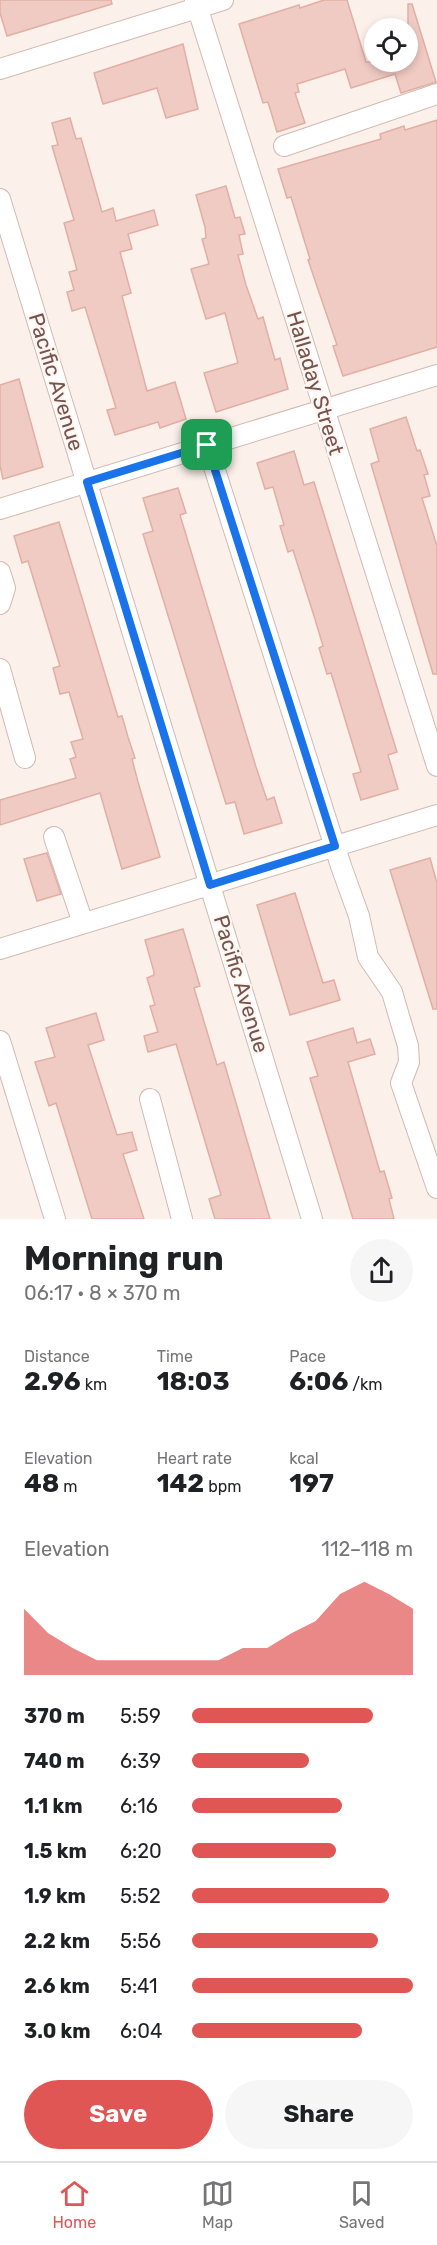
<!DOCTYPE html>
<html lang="en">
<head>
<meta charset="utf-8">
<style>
  body { margin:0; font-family:Rubik,sans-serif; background:#f6f6f6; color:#202124; height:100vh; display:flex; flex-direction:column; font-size:22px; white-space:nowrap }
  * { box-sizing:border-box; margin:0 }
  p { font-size:20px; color:#757577 }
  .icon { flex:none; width:33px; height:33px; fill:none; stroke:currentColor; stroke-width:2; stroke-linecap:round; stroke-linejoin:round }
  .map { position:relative; height:1219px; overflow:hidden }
  .drawer { display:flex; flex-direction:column; background:#fff; flex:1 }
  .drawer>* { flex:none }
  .fabs { position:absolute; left:364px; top:18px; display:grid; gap:12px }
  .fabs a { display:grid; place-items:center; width:54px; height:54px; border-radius:50%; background:#fff; box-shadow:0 3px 9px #0003; font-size:30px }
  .pin { position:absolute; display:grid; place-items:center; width:51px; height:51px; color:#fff; margin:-26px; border-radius:12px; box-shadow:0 3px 9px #0006 }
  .round { display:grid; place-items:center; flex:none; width:63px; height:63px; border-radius:32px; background:#f6f6f6 }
  .headline { display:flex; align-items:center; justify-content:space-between; height:102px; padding:0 24px }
  h1 { font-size:33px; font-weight:700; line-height:45px }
  .stats { display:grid; grid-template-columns:repeat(3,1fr); gap:9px; height:102px; padding:6px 24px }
  .stats div { display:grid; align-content:center }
  .stats b { font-size:26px; font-weight:700 }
  .stats small { font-size:16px; font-weight:400 }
  .stats p { font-size:16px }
  .chart { height:168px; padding:12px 24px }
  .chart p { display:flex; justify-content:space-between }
  .chart svg { width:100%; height:108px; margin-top:6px; fill:#e05655; opacity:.7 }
  .button { display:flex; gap:12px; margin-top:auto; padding:12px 24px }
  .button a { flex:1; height:69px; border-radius:36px; background:#e05655; color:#fff; font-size:24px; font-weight:700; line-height:69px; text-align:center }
  .button a+a { background:#f6f6f6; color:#202124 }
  ul { padding:0 24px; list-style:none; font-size:20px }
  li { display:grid; grid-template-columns:96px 72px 1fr; align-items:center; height:45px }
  li i { height:15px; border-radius:8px; background:#e05655 }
  .tab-bar { display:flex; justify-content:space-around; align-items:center; height:84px; border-top:2px solid #e0e0e0; background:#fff; font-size:16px; color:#757577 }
  .tab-bar a { display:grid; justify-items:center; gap:3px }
  .tab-bar .current { color:#e05655 }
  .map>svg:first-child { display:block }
</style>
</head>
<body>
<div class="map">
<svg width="437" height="1219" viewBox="0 0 437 1219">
  <rect width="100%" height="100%" fill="#fcf1ea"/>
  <g fill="#f0cbc3" stroke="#e2aea4" stroke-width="1.5">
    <polygon points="0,0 111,0 112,4 7,36 0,13"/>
    <polygon points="324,0 347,0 366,62 408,62 408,4 412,4 436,82 401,93 395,74 351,88 345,69 297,84 299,92 295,93 305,123 277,132 268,102 263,103 239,24 299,5 300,8"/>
    <polygon points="183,44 198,109 166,118 157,88 103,104 94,73"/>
    <polygon points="70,118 76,139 81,138 102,212 113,208 116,221 154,210 158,225 128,234 132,249 120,252 131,293 122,296 147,391 175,382 186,419 160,428 158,422 115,435 107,410 116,408 85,307 72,311 67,292 74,290 69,272 77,270 64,223 74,220 52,146 58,145 52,123"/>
    <polygon points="437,120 437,347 343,376 333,346 337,345 308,260 310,259 291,197 287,198 278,169 381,139 380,134 404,126 405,130"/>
    <polygon points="226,186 235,218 240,217 245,234 239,235 243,254 238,255 246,285 258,319 263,317 275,360 280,358 288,389 216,412 204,373 238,363 225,313 206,319 191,269 209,264 202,239 206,238 205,227 196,195"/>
    <polygon points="19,379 43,467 3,479 0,466 0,385"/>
    <polygon points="406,417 417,451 420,450 428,474 424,475 430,496 422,498 437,546 437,674 433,674 371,464 379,461 370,429"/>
    <polygon points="294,451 304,485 314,482 397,752 388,755 398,789 361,800 353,774 361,772 331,673 327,674 319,648 323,646 314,616 293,550 288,552 280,526 284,525 273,487 265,489 257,463"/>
    <polygon points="178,488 186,513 180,515 256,767 267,800 274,797 282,823 244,834 235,802 226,804 143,534 153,531 143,498"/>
    <polygon points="59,522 118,717 122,716 128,737 135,758 132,759 138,782 160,857 122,869 100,793 0,825 0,800 76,778 70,759 76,757 71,742 83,739 69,692 60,694 53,668 60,666 28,561 22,563 14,536"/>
    <polygon points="47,853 61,894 37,901 24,859"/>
    <polygon points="430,858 437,883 437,1009 433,1009 390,870"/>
    <polygon points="295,893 323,983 334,980 340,1000 290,1015 257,905"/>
    <polygon points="183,929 200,986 194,988 217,1065 224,1062 270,1219 215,1219 209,1199 221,1195 176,1044 148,1052 144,1036 158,1032 150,1006 155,1005 147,978 154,975 154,972 145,940"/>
    <polygon points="96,1013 104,1040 88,1045 117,1135 132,1132 137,1150 123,1154 144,1219 92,1219 56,1103 49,1106 35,1062 55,1057 46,1028"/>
    <polygon points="353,1028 357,1043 370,1039 375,1054 348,1062 380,1172 384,1171 392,1198 389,1199 394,1219 353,1219 310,1078 318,1076 307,1042"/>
  </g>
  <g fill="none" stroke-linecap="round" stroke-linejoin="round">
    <defs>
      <g id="minor">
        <polyline points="195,0 437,766"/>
        <polyline points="0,69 223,0"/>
        <polyline points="284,146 437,94"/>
        <polyline points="0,199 312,1219"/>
        <polyline points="207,445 341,866 359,916 368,957 392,992 399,1016 408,1046 409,1062 401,1083 437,1188"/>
        <polyline points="0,509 437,375"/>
        <polyline points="0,572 5,588 0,604"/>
        <polyline points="0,669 25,758"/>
        <polyline points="54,837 83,923"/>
        <polyline points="0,949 437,815"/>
        <polyline points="0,1041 55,1219"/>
        <polyline points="150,1099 182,1219"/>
      </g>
    </defs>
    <use href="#minor" stroke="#d0b9b2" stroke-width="22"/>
    <use href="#minor" stroke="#fff" stroke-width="20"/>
  </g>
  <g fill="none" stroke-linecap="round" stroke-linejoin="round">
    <defs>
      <polygon id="route" points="207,445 335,846 210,885 87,482"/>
    </defs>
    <use href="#route" stroke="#fff" stroke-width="12"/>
    <use href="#route" stroke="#1a73e8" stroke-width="8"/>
  </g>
  <g text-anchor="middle" stroke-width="4.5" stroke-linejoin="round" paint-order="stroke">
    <g font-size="21" fill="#76534e" stroke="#fef6f1">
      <text transform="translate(56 382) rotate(73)" y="7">Pacific Avenue</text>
      <text transform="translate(315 383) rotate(73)" y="7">Halladay Street</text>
      <text transform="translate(241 984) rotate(73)" y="7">Pacific Avenue</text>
    </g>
  </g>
</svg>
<div class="fabs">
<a><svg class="icon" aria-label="locate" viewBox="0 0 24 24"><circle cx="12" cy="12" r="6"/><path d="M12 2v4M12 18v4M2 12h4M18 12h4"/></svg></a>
</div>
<div class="pin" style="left:207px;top:445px;background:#1e9e55"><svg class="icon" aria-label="arrive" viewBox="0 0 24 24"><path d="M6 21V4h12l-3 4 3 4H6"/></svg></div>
</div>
<section class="drawer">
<div class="headline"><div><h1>Morning run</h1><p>06:17 · 8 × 370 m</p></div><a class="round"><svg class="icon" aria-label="share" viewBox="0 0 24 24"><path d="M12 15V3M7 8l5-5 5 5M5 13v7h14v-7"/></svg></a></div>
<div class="stats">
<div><p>Distance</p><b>2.96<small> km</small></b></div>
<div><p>Time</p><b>18:03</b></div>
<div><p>Pace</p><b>6:06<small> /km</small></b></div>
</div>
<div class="stats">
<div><p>Elevation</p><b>48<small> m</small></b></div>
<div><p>Heart rate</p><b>142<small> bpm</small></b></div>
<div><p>kcal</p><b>197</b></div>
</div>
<div class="chart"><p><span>Elevation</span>112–118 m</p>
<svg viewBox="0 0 160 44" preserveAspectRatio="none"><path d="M0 44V17L10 27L20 33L30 38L40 38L50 38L60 38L70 38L80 38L90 33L100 33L110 27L120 22L130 11L140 6L150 11L160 17V44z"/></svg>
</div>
<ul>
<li><b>370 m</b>5:59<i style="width:82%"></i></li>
<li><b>740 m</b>6:39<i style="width:53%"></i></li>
<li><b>1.1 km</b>6:16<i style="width:68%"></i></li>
<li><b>1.5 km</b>6:20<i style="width:65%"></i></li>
<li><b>1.9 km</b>5:52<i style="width:89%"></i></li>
<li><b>2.2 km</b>5:56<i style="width:84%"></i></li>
<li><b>2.6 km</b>5:41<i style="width:100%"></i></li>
<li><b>3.0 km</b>6:04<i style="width:77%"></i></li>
</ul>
<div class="button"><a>Save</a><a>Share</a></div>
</section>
<nav class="tab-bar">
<a class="current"><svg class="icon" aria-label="home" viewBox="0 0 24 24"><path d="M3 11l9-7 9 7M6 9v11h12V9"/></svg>Home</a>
<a><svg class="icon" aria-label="map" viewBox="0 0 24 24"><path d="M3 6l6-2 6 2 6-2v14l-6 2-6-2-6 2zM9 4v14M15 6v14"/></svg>Map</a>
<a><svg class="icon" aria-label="saved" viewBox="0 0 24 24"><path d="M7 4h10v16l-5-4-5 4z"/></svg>Saved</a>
</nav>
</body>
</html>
